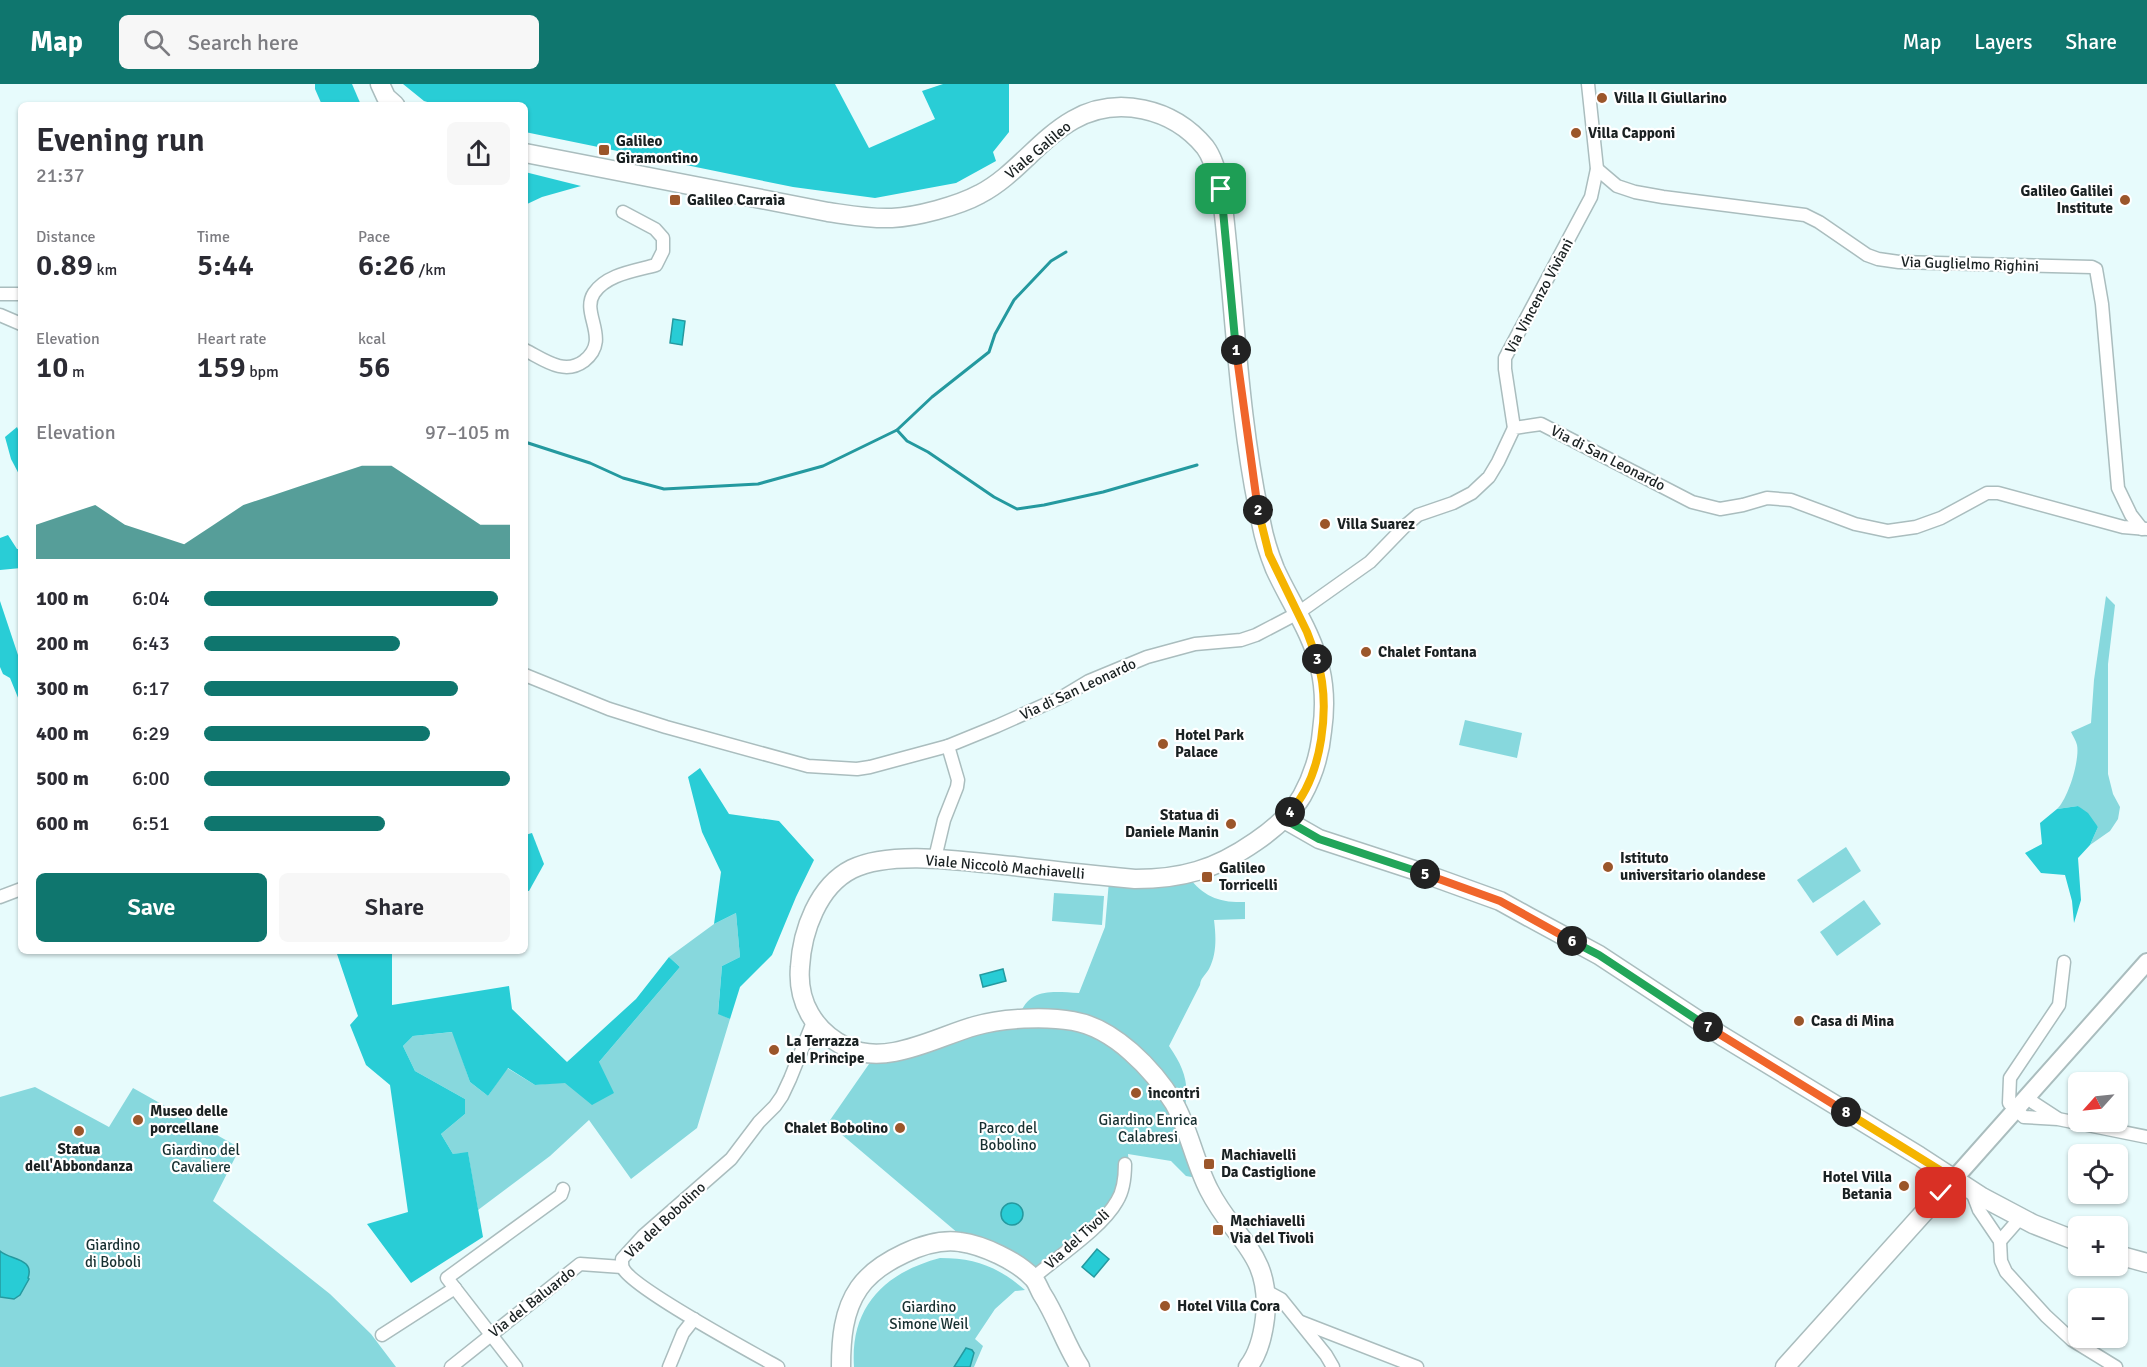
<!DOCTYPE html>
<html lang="en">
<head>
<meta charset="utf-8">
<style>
  body { margin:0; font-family:Signika,sans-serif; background:#f7f7f7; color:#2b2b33; height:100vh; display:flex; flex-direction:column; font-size:22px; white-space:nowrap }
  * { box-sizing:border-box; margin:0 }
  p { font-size:20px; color:#7c7c81 }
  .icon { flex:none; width:33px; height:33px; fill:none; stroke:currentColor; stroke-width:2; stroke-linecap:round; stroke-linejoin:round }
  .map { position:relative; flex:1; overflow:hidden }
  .drawer { position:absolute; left:18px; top:18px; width:510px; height:852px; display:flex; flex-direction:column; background:#fff; border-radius:9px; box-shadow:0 2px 4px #0004 }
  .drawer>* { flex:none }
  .needle { width:39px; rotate:243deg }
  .fabs { position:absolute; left:2068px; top:988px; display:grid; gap:12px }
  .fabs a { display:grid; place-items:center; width:60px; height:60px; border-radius:9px; background:#fff; box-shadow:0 2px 4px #0004; font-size:30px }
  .pin { position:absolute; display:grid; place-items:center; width:51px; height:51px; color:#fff; margin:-26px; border-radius:12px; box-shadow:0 3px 9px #0006 }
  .km { position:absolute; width:30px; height:30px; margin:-15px; border-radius:50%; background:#222; color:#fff; font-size:16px; line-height:30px; text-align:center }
  .round { display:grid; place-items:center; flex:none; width:63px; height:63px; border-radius:9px; background:#f7f7f7 }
  .head { display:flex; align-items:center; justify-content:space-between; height:102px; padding:0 18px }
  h1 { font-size:33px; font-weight:600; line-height:45px }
  .metrics { display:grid; grid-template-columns:repeat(3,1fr); gap:9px; height:102px; padding:6px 18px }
  .metrics div { display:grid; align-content:center }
  .metrics b { font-size:30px; font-weight:600 }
  .metrics small { font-size:16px; font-weight:400 }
  .metrics p { font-size:16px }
  .chart { height:168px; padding:12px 18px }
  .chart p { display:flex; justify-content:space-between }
  .chart svg { width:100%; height:108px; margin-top:6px; fill:#0f766e; opacity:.7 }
  .cta { display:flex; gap:12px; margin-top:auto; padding:12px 18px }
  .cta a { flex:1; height:69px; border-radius:9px; background:#0f766e; color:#fff; font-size:24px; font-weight:600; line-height:69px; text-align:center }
  .cta a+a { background:#f7f7f7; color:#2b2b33 }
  ul { padding:0 18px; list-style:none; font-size:20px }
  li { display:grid; grid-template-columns:96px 72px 1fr; align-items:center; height:45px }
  li i { height:15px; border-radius:8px; background:#0f766e }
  header { display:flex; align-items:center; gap:36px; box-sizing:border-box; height:84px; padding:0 30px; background:#0f766e; color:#fff }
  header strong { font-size:28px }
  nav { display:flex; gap:33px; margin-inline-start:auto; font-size:21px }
  .search { width:420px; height:54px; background:#f7f7f7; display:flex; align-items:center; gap:15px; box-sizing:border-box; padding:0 21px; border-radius:9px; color:#7c7c81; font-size:22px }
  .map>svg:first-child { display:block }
</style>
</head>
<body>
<header>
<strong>Map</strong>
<div class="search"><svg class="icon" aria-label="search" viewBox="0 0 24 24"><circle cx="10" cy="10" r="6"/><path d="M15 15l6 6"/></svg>Search here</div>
<nav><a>Map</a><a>Layers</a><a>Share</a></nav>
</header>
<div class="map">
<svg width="2147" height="1283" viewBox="0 0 2147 1283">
  <rect width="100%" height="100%" fill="#e7fbfc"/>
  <g fill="#87d8dd">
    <path d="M 2106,512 L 2115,521 L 2108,580 L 2108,690 L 2113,710 L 2120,723 L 2118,735 L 2110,747 L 2090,761 L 2098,743 L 2078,722 L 2057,725 C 2068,715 2080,676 2077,661 C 2076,657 2073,652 2071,648 L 2091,639 L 2094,596 Z"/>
    <polygon points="1465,636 1522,649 1517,674 1459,661"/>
    <polygon points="1846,763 1861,787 1813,819 1797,796"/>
    <path d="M 1189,793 C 1203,813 1221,819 1245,818 L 1245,835 L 1214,836 C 1216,852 1217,870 1209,885 C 1205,892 1201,893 1200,901 L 1169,962 C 1185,985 1191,1003 1183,1030 L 1126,958 L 1019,933 C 1029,903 1052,908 1079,909 L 1105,843 L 1109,797 Z"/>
    <polygon points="1054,809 1104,812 1102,841 1052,837"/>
    <polygon points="1864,816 1881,840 1837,872 1820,848"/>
    <polygon points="736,829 740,873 722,882 718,929 730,935 697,1044 631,1095 589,1036 550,1072 478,1126 468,1069 453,1070 441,1050 465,1030 465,1015 415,987 403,962 413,952 453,948 470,998 488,1012 507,984 535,1001 565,998 599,978 680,883 669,873 714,840"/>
    <polygon points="1073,940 1134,977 1167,1019 1197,1094 1186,1092 1171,1077 1128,1070 1129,1082 1109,1135 1090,1156 1039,1193 959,1150 828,1039 869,980 905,972 991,943"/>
    <polygon points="35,1003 109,1043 133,1004 240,1064 213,1117 330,1210 371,1250 396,1283 0,1283 0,1013"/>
    <path d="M 940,1174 C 976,1174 998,1183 1025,1206 L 1015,1207 L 995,1225 L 975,1255 L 983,1262 L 974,1283 L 854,1283 C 850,1223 884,1189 940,1174 Z"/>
  </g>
  <g fill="#29cdd6">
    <polygon points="315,0 352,0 361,21 322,21 315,5"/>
    <polygon points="403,0 835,0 869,64 935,35 922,7 943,0 1009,0 1009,48 993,68 996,77 956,99 875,114 793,103 525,48 525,21 437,21 424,17"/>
    <polygon points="525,88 581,102 542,113 525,121"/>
    <polygon points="17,343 21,352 21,394 11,375 5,353"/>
    <polygon points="8,451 17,465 21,465 21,484 0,486 0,454"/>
    <polygon points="0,517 21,580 21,621 10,594 3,590 0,583"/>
    <polygon points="700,684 729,730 779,737 814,776 796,813 772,871 740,903 730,935 718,930 722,882 740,873 736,829 714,840 721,788 702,748 688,693"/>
    <polygon points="2078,722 2088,729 2098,743 2090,761 2078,774 2081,816 2074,839 2072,817 2065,791 2041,789 2025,769 2042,760 2040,739 2057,725"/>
    <polygon points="532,749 544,780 529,807 525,807 525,751"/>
    <polygon points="336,867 392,867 392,921 509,902 512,925 567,978 636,915 669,873 680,883 599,978 614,1009 592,1021 565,999 535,1001 508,984 488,1012 470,998 452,948 413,952 403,962 415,987 465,1015 465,1030 441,1050 453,1070 468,1068 483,1153 411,1199 367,1140 408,1128 390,1001 366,981 350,941 358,932"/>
  </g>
  <g fill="#28ccd5" stroke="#24999f" stroke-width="1.5">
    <polygon points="673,235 685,237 682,261 670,259"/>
    <polygon points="1003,885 1006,897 983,903 980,891"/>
    <circle cx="1012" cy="1130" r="11"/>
    <polygon points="1097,1165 1109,1175 1094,1193 1082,1183"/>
    <path d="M 0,1167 C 10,1176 35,1174 28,1194 L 29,1195 L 20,1211 L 14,1215 L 0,1213 Z"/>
    <polygon points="966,1264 972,1266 974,1269 970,1283 954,1283"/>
  </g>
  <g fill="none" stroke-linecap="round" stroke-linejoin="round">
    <g stroke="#24999f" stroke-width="3">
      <polyline points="897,346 907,357 928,368 994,413 1017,425 1044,421 1103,408 1197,381"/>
      <polyline points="525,358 590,379 623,394 664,405 758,400 823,382 897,346 932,313 989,268 995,250 1014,216 1051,177 1066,168"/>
    </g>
    <defs>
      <g id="street">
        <polyline points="1597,85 1617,102 1635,108 1663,113 1805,131 1819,138 1867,171 1878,175 1899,178 2092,183 2096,185 2102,220 2118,404 2131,431 2142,445"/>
        <polyline points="0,210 19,210"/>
        <polyline points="0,231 21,240"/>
        <path d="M 525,266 C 543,275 564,292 584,277 C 612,255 580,230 594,209 C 607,190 635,187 656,181 L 663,167 L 663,154 L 655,145 L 623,128"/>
        <polyline points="1514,344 1505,285 1505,274 1591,113 1597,85 1588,0"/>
        <polyline points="525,591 609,625 666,643 808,682 857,685 870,683 948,662 997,642 1064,612 1089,597 1147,573 1195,560 1241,556 1256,551 1298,529 1370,478 1404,443 1418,431 1453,419 1472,409 1489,393 1498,378 1514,344 1541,340 1692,418 1720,425 1743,421 1767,414 1791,416 1855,440 1888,447 1916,443 1941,434 1987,409 1998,409 2123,443 2147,445"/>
        <polyline points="935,774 944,736 957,703 958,696 948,662"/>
        <polyline points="0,813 21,805"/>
        <polyline points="2064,878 2059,921 2010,994 2009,1019 2024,1033 2058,1035 2147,1053"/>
        <polyline points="2027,1012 2034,1019 2057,1034"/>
        <polyline points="1971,1105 1979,1126 2000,1157 2001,1177 2006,1188 2046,1232 2072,1256 2116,1283"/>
        <polyline points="2000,1157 2021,1133"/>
        <path d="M 1033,1194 C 1057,1173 1102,1144 1117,1117 C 1124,1106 1125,1093 1125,1080"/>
        <polyline points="1266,1207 1281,1215 1326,1271 1333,1283"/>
        <polyline points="1301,1238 1417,1283"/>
        <polyline points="382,1251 455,1204"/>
        <polyline points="451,1283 580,1180 622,1183"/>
        <polyline points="516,1283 447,1194 561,1111 563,1105"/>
        <polyline points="669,1283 683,1249 694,1235"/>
        <path d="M 778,1283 C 753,1269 631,1203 623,1184 C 622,1183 622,1177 622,1175 L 643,1152 L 731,1075 L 759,1038 L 775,1022 L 782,1012 L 790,995 L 813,938"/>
      </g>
      <polyline id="secondary" points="1954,1095 2147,878"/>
      <g id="primary">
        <polyline points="380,0 386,13 395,21"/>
        <path d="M 525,69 L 828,128 C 849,131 870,135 892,134 C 916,133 958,122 980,110 C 1015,92 1038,56 1073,36 C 1117,11 1173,24 1205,63 C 1214,75 1217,91 1221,105 C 1235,216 1237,329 1261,438 C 1264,454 1269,470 1275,485 C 1290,518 1312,549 1320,584 C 1325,605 1325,626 1322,647 C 1320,669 1313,692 1302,712 C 1284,743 1232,777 1197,787 C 1177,793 1156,795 1135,795 C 1094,791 1054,787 1013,782 C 969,778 892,765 852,785 C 818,802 802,847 800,883 C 797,918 814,947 846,963 C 886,983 936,953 975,942 C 1002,934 1045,932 1073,937 C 1114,944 1153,985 1174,1019 C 1188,1043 1195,1079 1209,1106 C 1234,1156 1272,1169 1265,1234 C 1263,1251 1259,1269 1248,1283"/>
        <polyline points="1284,735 1319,755 1417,787 1500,817 1527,832 1599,871 1722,952 1919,1072 1982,1113 2033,1140 2079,1158"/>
        <polyline points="2118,1171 2147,1179"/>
        <path d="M 841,1283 C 841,1256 843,1227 859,1204 C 877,1178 928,1153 960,1158 C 983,1161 1017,1177 1033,1194 C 1037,1198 1039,1205 1042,1210 C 1057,1233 1065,1260 1080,1283"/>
        <polyline points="1785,1283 1954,1095"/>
      </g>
    </defs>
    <use href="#street" stroke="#aabdbe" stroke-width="15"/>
    <use href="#secondary" stroke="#aabdbe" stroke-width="20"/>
    <use href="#primary" stroke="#aabdbe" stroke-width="21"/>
    <use href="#street" stroke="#fff" stroke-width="12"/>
    <use href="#secondary" stroke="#fff" stroke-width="16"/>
    <use href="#primary" stroke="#fff" stroke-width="18"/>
  </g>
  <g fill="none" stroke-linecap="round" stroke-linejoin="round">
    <defs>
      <polyline id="split-1" points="1221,105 1236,266"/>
      <polyline id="split-2" points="1236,266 1258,426"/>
      <polyline id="split-3" points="1258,426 1269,470 1307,548 1317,575"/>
      <path id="split-4" d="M 1290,728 C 1323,692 1331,621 1317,575"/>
      <polyline id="split-5" points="1290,728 1284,735 1319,755 1425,790"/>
      <polyline id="split-6" points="1425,790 1500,817 1572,857"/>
      <polyline id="split-7" points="1572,857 1599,871 1708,943"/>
      <polyline id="split-8" points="1708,943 1846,1028"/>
      <polyline id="split-9" points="1846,1028 1954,1095 1941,1109"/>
    </defs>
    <use href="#split-1" stroke="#fff" stroke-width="12"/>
    <use href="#split-2" stroke="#fff" stroke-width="12"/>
    <use href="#split-3" stroke="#fff" stroke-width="12"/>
    <use href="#split-4" stroke="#fff" stroke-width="12"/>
    <use href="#split-5" stroke="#fff" stroke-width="12"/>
    <use href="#split-6" stroke="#fff" stroke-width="12"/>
    <use href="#split-7" stroke="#fff" stroke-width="12"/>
    <use href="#split-8" stroke="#fff" stroke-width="12"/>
    <use href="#split-9" stroke="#fff" stroke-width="12"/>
    <use href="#split-1" stroke="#22a559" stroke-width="8"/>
    <use href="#split-2" stroke="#f0652b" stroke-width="8"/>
    <use href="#split-3" stroke="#f5b400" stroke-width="8"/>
    <use href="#split-4" stroke="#f5b400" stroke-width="8"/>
    <use href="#split-5" stroke="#22a559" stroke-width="8"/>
    <use href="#split-6" stroke="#f0652b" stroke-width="8"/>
    <use href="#split-7" stroke="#22a559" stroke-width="8"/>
    <use href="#split-8" stroke="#f0652b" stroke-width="8"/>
    <use href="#split-9" stroke="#f5b400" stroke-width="8"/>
  </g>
  <g fill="#9b562a" stroke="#fff" stroke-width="2">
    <circle cx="1602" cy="14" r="6"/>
    <circle cx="1576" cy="49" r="6"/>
    <rect x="598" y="60" width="12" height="12" rx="3"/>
    <rect x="669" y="110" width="12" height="12" rx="3"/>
    <circle cx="2125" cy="116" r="6"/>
    <circle cx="1325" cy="440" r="6"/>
    <circle cx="1366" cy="568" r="6"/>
    <circle cx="1163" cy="660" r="6"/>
    <circle cx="1231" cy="740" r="6"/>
    <circle cx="1608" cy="783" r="6"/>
    <rect x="1201" y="787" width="12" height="12" rx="3"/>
    <circle cx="1799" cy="937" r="6"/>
    <circle cx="774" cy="966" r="6"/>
    <circle cx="1136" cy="1009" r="6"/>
    <circle cx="138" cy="1036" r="6"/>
    <circle cx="900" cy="1044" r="6"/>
    <circle cx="79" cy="1047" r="6"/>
    <rect x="1203" y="1074" width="12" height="12" rx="3"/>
    <circle cx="1904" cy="1102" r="6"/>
    <rect x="1212" y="1140" width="12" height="12" rx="3"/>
    <circle cx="1165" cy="1222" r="6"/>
  </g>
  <g text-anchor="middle" stroke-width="4.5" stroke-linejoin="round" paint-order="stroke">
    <g font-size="15" font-weight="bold" fill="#1a2122" stroke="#fff" text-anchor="start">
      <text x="1614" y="19">Villa Il Giullarino</text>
      <text x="1588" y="54">Villa Capponi</text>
      <text x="616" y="62">Galileo<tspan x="616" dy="17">Giramontino</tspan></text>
      <text x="2113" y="112" text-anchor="end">Galileo Galilei<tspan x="2113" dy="17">Institute</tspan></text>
      <text x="687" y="121">Galileo Carraia</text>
      <text x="1337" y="445">Villa Suarez</text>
      <text x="1378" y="573">Chalet Fontana</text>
      <text x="1175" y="656">Hotel Park<tspan x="1175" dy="17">Palace</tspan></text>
      <text x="1219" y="736" text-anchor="end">Statua di<tspan x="1219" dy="17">Daniele Manin</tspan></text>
      <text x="1620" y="779">Istituto<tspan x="1620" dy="17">universitario olandese</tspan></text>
      <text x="1219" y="789">Galileo<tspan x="1219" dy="17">Torricelli</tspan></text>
      <text x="1811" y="942">Casa di Mina</text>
      <text x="786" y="962">La Terrazza<tspan x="786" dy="17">del Principe</tspan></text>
      <text x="1148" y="1014">incontri</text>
      <text x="150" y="1032">Museo delle<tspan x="150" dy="17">porcellane</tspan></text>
      <text x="888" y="1049" text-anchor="end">Chalet Bobolino</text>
      <text x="79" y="1070" text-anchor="middle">Statua<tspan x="79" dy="17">dell'Abbondanza</tspan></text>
      <text x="1221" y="1076">Machiavelli<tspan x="1221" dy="17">Da Castiglione</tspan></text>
      <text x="1892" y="1098" text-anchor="end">Hotel Villa<tspan x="1892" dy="17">Betania</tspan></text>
      <text x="1230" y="1142">Machiavelli<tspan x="1230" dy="17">Via del Tivoli</tspan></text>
      <text x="1177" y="1227">Hotel Villa Cora</text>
    </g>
    <g font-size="15" fill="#1a2122" stroke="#fff">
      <text transform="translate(1038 66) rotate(-40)" y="5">Viale Galileo</text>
      <text transform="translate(1970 180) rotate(2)" y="5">Via Guglielmo Righini</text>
      <text transform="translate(1539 212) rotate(-62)" y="5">Via Vincenzo Viviani</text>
      <text transform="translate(1608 374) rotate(27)" y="5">Via di San Leonardo</text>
      <text transform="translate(1078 605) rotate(-25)" y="5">Via di San Leonardo</text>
      <text transform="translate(1005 783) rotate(5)" y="5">Viale Niccolò Machiavelli</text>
      <text transform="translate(665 1136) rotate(-43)" y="5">Via del Bobolino</text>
      <text transform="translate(1077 1155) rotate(-42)" y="5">Via del Tivoli</text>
      <text transform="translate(532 1218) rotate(-38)" y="5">Via del Baluardo</text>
    </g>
    <g font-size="15" fill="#173031" stroke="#fff">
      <text x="1148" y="1041">Giardino Enrica<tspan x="1148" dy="17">Calabresi</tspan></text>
      <text x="1008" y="1049">Parco del<tspan x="1008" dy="17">Bobolino</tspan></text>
      <text x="201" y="1071">Giardino del<tspan x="201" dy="17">Cavaliere</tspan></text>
      <text x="113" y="1166">Giardino<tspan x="113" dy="17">di Boboli</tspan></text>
      <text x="929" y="1228">Giardino<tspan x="929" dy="17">Simone Weil</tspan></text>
    </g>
  </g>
</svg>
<div class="fabs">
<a><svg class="needle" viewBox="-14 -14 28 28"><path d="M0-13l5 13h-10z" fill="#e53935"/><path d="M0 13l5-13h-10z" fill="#7c7c81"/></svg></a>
<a><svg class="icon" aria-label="locate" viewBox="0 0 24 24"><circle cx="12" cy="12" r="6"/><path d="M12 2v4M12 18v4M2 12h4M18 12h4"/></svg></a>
<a>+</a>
<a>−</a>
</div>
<div class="pin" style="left:1221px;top:105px;background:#1e9e55"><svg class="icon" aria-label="arrive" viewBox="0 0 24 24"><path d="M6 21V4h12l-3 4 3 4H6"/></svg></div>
<div class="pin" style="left:1941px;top:1109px;background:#d93025"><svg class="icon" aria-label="check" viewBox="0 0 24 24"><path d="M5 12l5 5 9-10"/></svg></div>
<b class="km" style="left:1236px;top:266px">1</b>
<b class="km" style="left:1258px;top:426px">2</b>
<b class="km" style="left:1317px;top:575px">3</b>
<b class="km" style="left:1290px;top:728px">4</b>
<b class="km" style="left:1425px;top:790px">5</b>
<b class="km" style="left:1572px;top:857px">6</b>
<b class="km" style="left:1708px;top:943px">7</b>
<b class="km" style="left:1846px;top:1028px">8</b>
<section class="drawer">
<div class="head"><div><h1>Evening run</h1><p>21:37</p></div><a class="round"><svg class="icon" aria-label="share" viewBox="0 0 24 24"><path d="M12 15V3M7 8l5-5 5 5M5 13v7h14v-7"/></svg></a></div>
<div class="metrics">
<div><p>Distance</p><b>0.89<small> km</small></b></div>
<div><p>Time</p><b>5:44</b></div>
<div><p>Pace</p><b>6:26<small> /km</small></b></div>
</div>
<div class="metrics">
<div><p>Elevation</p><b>10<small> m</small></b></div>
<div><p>Heart rate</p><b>159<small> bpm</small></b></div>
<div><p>kcal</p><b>56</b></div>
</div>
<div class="chart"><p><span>Elevation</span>97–105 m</p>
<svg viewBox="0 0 160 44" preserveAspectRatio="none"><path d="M0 44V30L10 26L20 22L30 30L40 34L50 38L60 30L70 22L80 18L90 14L100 10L110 6L120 6L130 14L140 22L150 30L160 30V44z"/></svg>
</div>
<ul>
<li><b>100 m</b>6:04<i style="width:96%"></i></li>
<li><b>200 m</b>6:43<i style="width:64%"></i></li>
<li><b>300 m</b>6:17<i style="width:83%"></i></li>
<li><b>400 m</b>6:29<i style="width:74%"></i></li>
<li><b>500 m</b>6:00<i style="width:100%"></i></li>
<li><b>600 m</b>6:51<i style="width:59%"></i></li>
</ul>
<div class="cta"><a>Save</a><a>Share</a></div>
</section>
</div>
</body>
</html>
